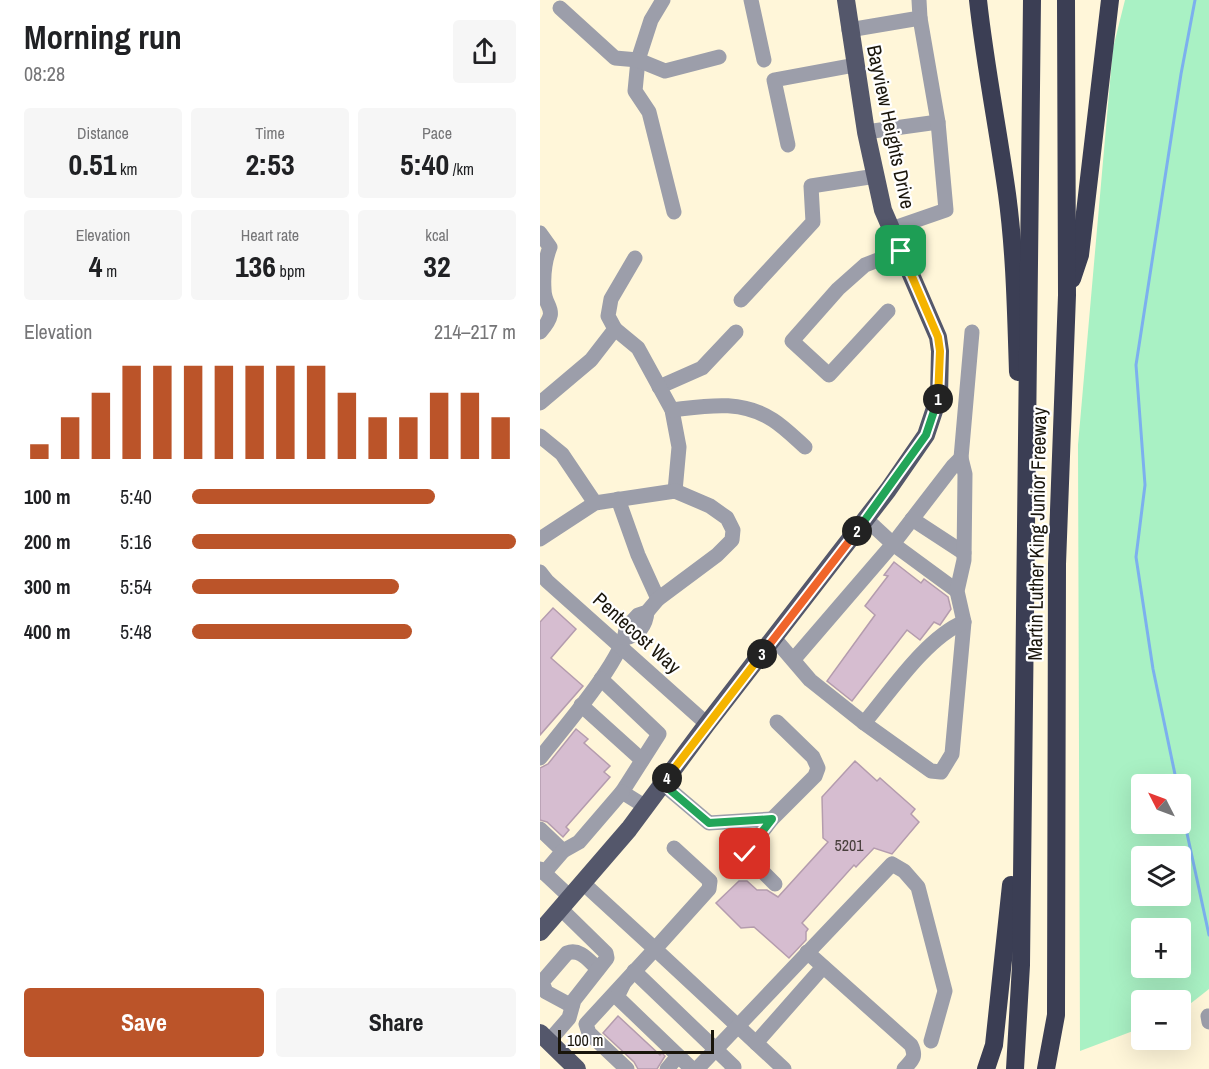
<!DOCTYPE html>
<html lang="en">
<head>
<meta charset="utf-8">
<style>
  body { margin:0; font-family:"Archivo Narrow",sans-serif; background:#f6f6f6; color:#202124; height:100vh; display:flex; flex-direction:column; font-size:22px; white-space:nowrap }
  * { box-sizing:border-box; margin:0 }
  p { font-size:20px; color:#757577 }
  .icon { flex:none; width:33px; height:33px; fill:none; stroke:currentColor; stroke-width:2; stroke-linecap:round; stroke-linejoin:round }
  .map { position:relative; flex:1; overflow:hidden }
  .details { display:flex; flex-direction:column; background:#fff; width:540px }
  .details>* { flex:none }
  .needle { width:39px; rotate:312deg }
  .tools { position:absolute; left:591px; top:774px; display:grid; gap:12px }
  .tools a { display:grid; place-items:center; width:60px; height:60px; border-radius:6px; background:#fff; box-shadow:0 6px 24px #0002; font-size:30px }
  .scale { position:absolute; left:18px; bottom:15px; width:156px; box-sizing:border-box; padding-left:6px; border:3px solid #19150b; border-top:0; font-size:16px; line-height:21px; white-space:nowrap; color:#19150b; -webkit-text-stroke:4px #fff; paint-order:stroke }
  .pin { position:absolute; display:grid; place-items:center; width:51px; height:51px; color:#fff; margin:-26px; border-radius:12px; box-shadow:0 3px 9px #0006 }
  .km { position:absolute; width:30px; height:30px; margin:-15px; border-radius:50%; background:#222; color:#fff; font-size:16px; line-height:30px; text-align:center }
  .round { display:grid; place-items:center; flex:none; width:63px; height:63px; border-radius:6px; background:#f6f6f6 }
  .overview { display:flex; align-items:center; justify-content:space-between; height:102px; padding:0 24px }
  h1 { font-size:33px; font-weight:700; line-height:45px }
  .metrics { display:grid; grid-template-columns:repeat(3,1fr); gap:9px; height:102px; padding:6px 24px }
  .metrics div { display:grid; align-content:center; border-radius:6px; background:#f6f6f6; text-align:center }
  .metrics b { font-size:30px; font-weight:700 }
  .metrics small { font-size:16px; font-weight:400 }
  .metrics p { font-size:16px }
  .chart { height:168px; padding:12px 24px }
  .chart p { display:flex; justify-content:space-between }
  .chart svg { width:100%; height:108px; margin-top:6px; stroke:#bb5429; stroke-width:6 }
  .primary-button { display:flex; gap:12px; margin-top:auto; padding:12px 24px }
  .primary-button a { flex:1; height:69px; border-radius:6px; background:#bb5429; color:#fff; font-size:24px; font-weight:700; line-height:69px; text-align:center }
  .primary-button a+a { background:#f6f6f6; color:#202124 }
  ul { padding:0 24px; list-style:none; font-size:20px }
  li { display:grid; grid-template-columns:96px 72px 1fr; align-items:center; height:45px }
  li i { height:15px; border-radius:8px; background:#bb5429 }
  main { display:flex; flex:1; min-height:0 }
  .map>svg:first-child { display:block }
</style>
</head>
<body>
<main>
<section class="details">
<div class="overview"><div><h1>Morning run</h1><p>08:28</p></div><a class="round"><svg class="icon" aria-label="share" viewBox="0 0 24 24"><path d="M12 15V3M7 8l5-5 5 5M5 13v7h14v-7"/></svg></a></div>
<div class="metrics">
<div><p>Distance</p><b>0.51<small> km</small></b></div>
<div><p>Time</p><b>2:53</b></div>
<div><p>Pace</p><b>5:40<small> /km</small></b></div>
</div>
<div class="metrics">
<div><p>Elevation</p><b>4<small> m</small></b></div>
<div><p>Heart rate</p><b>136<small> bpm</small></b></div>
<div><p>kcal</p><b>32</b></div>
</div>
<div class="chart"><p><span>Elevation</span>214–217 m</p>
<svg viewBox="0 0 160 44" preserveAspectRatio="none"><path d="M5 44V38M15 44V27M25 44V17M35 44V6M45 44V6M55 44V6M65 44V6M75 44V6M85 44V6M95 44V6M105 44V17M115 44V27M125 44V27M135 44V17M145 44V17M155 44V27"/></svg>
</div>
<ul>
<li><b>100 m</b>5:40<i style="width:75%"></i></li>
<li><b>200 m</b>5:16<i style="width:100%"></i></li>
<li><b>300 m</b>5:54<i style="width:64%"></i></li>
<li><b>400 m</b>5:48<i style="width:68%"></i></li>
</ul>
<div class="primary-button"><a>Save</a><a>Share</a></div>
</section>
<div class="map">
<svg width="669" height="1069" viewBox="0 0 669 1069">
  <rect width="100%" height="100%" fill="#fff6d9"/>
  <path fill="#a9f1c4" fill-rule="evenodd" d="M 585,0 L 669,0 L 669,989 L 641,1011 L 640,1000 L 602,1000 L 601,1028 L 540,1051 L 538,445 L 573,48 ZM 602,784 L 640,784 L 640,824 L 602,824 ZM 602,856 L 640,856 L 640,896 L 602,896 ZM 602,928 L 640,928 L 640,968 L 602,968 Z"/>
  <g fill="none" stroke-linecap="round" stroke-linejoin="round">
    <g stroke="#7cb0ee" stroke-width="3">
      <polyline points="637,784 613,669 596,557 605,485 596,365 641,74 655,0"/>
      <polyline points="640,801 669,935"/>
    </g>
  </g>
  <g fill="#d6bdd0" stroke="#b49cae" stroke-width="1.5">
    <polygon points="354,562 381,583 384,579 408,597 411,609 400,625 394,622 380,640 367,630 312,701 287,681 335,615 325,606 348,576 344,575"/>
    <polygon points="13,608 36,629 11,658 43,686 0,735 0,622"/>
    <polygon points="36,729 48,739 44,743 70,766 64,772 70,777 26,827 29,830 23,837 7,822 0,820 0,768 8,764"/>
    <polygon points="315,761 337,781 340,778 375,809 371,814 379,822 352,854 334,848 316,867 314,865 262,923 268,929 266,932 266,940 249,958 214,927 201,928 176,903 199,881 207,881 217,890 227,890 238,897 288,842 283,838 282,797"/>
    <polygon points="78,1016 120,1055 122,1053 125,1056 117,1069 98,1069 94,1062 63,1033"/>
  </g>
  <g fill="none" stroke-linecap="round" stroke-linejoin="round">
    <g stroke="#9c9eaa" stroke-width="15">
      <polyline points="123,0 111,20 98,60 95,91 109,112 134,212"/>
      <polyline points="211,0 224,60"/>
      <polyline points="20,8 75,58 98,60 125,71 179,57"/>
      <polyline points="309,30 380,18 379,0"/>
      <polyline points="326,132 398,122"/>
      <polyline points="248,145 234,80 315,65"/>
      <polyline points="351,229 406,210 398,122 380,18"/>
      <path d="M 0,233 L 10,247 C 5,260 3,274 4,289 C 4,309 21,308 0,332"/>
      <polyline points="201,300 273,222 271,186 336,176"/>
      <polyline points="348,311 289,375 252,341 298,289 325,265 361,251"/>
      <polyline points="75,329 68,316 71,299 95,258"/>
      <polyline points="119,387 162,368 196,332"/>
      <polyline points="0,403 51,360 75,329 98,348 132,410 139,447 135,491"/>
      <path d="M 132,410 C 166,406 201,399 233,420 C 244,427 255,438 265,447"/>
      <polyline points="0,436 22,454 55,503"/>
      <polyline points="421,458 432,332"/>
      <polyline points="78,499 98,555 118,599"/>
      <polyline points="326,519 353,544 417,591"/>
      <polyline points="372,519 424,553"/>
      <path d="M 0,539 L 55,503 L 135,491 L 170,506 L 187,518 L 193,530 L 192,540 L 177,555 L 118,599 L 107,612 L 98,615 L 86,628 C 85,658 20,732 0,758"/>
      <polyline points="0,572 7,581 167,724"/>
      <path d="M 85,638 C 99,635 106,625 107,612"/>
      <polyline points="234,638 270,680 324,723 391,771 401,772 412,754 424,622 417,591 424,560 425,474 421,458 413,466 353,544 254,659"/>
      <polyline points="61,679 119,734 82,792 106,807"/>
      <polyline points="41,705 102,760"/>
      <path d="M 324,723 C 351,691 386,638 424,622"/>
      <polyline points="123,784 169,823 232,819 205,854 235,884"/>
      <polyline points="232,819 275,776 278,768 273,757 237,722"/>
      <polyline points="0,829 23,851"/>
      <polyline points="134,848 170,881 169,889 115,949 244,1069"/>
      <polyline points="0,869 30,897"/>
      <polyline points="4,873 23,851 39,842 82,792"/>
      <polyline points="43,883 115,949 46,1024 49,1033 87,1069"/>
      <path d="M 267,952 L 371,1045 C 377,1057 372,1060 364,1069"/>
      <polyline points="94,971 194,1067 192,1069"/>
      <polyline points="83,985 77,997 152,1069"/>
      <path d="M 32,1006 L 6,992 L 2,982 L 27,953 C 40,948 49,961 58,969"/>
      <polyline points="668,1016 669,1022"/>
      <polyline points="9,1041 29,1018 34,1000 67,958 66,953 21,909"/>
      <polyline points="216,1043 283,967"/>
      <polyline points="127,1069 138,1056"/>
      <polyline points="157,1069 352,864 364,871 378,887 405,991 391,1041"/>
    </g>
    <g stroke="#54576b" stroke-width="18">
      <polyline points="0,932 89,829 167,724 348,490 386,435 399,396 400,351 398,337 343,210 326,132 306,0"/>
      <polyline points="0,1033 37,1069"/>
    </g>
    <g stroke="#3b3e54" stroke-width="18">
      <path d="M 438,0 C 445,65 458,129 467,194 C 475,253 476,313 478,372"/>
      <polyline points="532,279 540,255 570,0"/>
      <polyline points="446,1069 454,1045 471,885"/>
      <polyline points="475,1069 481,965 492,0"/>
      <polyline points="506,1069 516,1015 517,564 527,295 526,0"/>
    </g>
  </g>
  <g fill="none" stroke-linecap="round" stroke-linejoin="round">
    <defs>
      <polyline id="split-1" points="361,251 398,337 400,351 398,399"/>
      <polyline id="split-2" points="317,531 386,435 398,399"/>
      <polyline id="split-3" points="222,654 317,531"/>
      <polyline id="split-4" points="127,778 222,654"/>
      <polyline id="split-5" points="127,778 123,784 169,823 232,819 205,854"/>
    </defs>
    <use href="#split-1" stroke="#fff" stroke-width="12"/>
    <use href="#split-2" stroke="#fff" stroke-width="12"/>
    <use href="#split-3" stroke="#fff" stroke-width="12"/>
    <use href="#split-4" stroke="#fff" stroke-width="12"/>
    <use href="#split-5" stroke="#fff" stroke-width="12"/>
    <use href="#split-1" stroke="#f5b400" stroke-width="8"/>
    <use href="#split-2" stroke="#22a559" stroke-width="8"/>
    <use href="#split-3" stroke="#f0652b" stroke-width="8"/>
    <use href="#split-4" stroke="#f5b400" stroke-width="8"/>
    <use href="#split-5" stroke="#22a559" stroke-width="8"/>
  </g>
  <g text-anchor="middle" stroke-width="4.5" stroke-linejoin="round" paint-order="stroke">
    <g font-size="16" fill="#483f3c">
      <text x="309" y="851">5201</text>
    </g>
    <g font-size="20" fill="#19150b" stroke="#fff">
      <text transform="translate(351 127) rotate(78)" y="7">Bayview Heights Drive</text>
      <text transform="translate(497 534) rotate(-89)" y="7">Martin Luther King Junior Freeway</text>
      <text transform="translate(97 633) rotate(42)" y="7">Pentecost Way</text>
    </g>
  </g>
</svg>
<div class="tools">
<a><svg class="needle" viewBox="-14 -14 28 28"><path d="M0-13l5 13h-10z" fill="#e53935"/><path d="M0 13l5-13h-10z" fill="#757577"/></svg></a>
<a><svg class="icon" aria-label="layers" viewBox="0 0 24 24"><path d="M12 4l9 5-9 5-9-5zM3 14l9 5 9-5"/></svg></a>
<a>+</a>
<a>−</a>
</div>
<div class="scale">100 m</div>
<div class="pin" style="left:361px;top:251px;background:#1e9e55"><svg class="icon" aria-label="arrive" viewBox="0 0 24 24"><path d="M6 21V4h12l-3 4 3 4H6"/></svg></div>
<div class="pin" style="left:205px;top:854px;background:#d93025"><svg class="icon" aria-label="check" viewBox="0 0 24 24"><path d="M5 12l5 5 9-10"/></svg></div>
<b class="km" style="left:398px;top:399px">1</b>
<b class="km" style="left:317px;top:531px">2</b>
<b class="km" style="left:222px;top:654px">3</b>
<b class="km" style="left:127px;top:778px">4</b>
</div>
</main>
</body>
</html>
